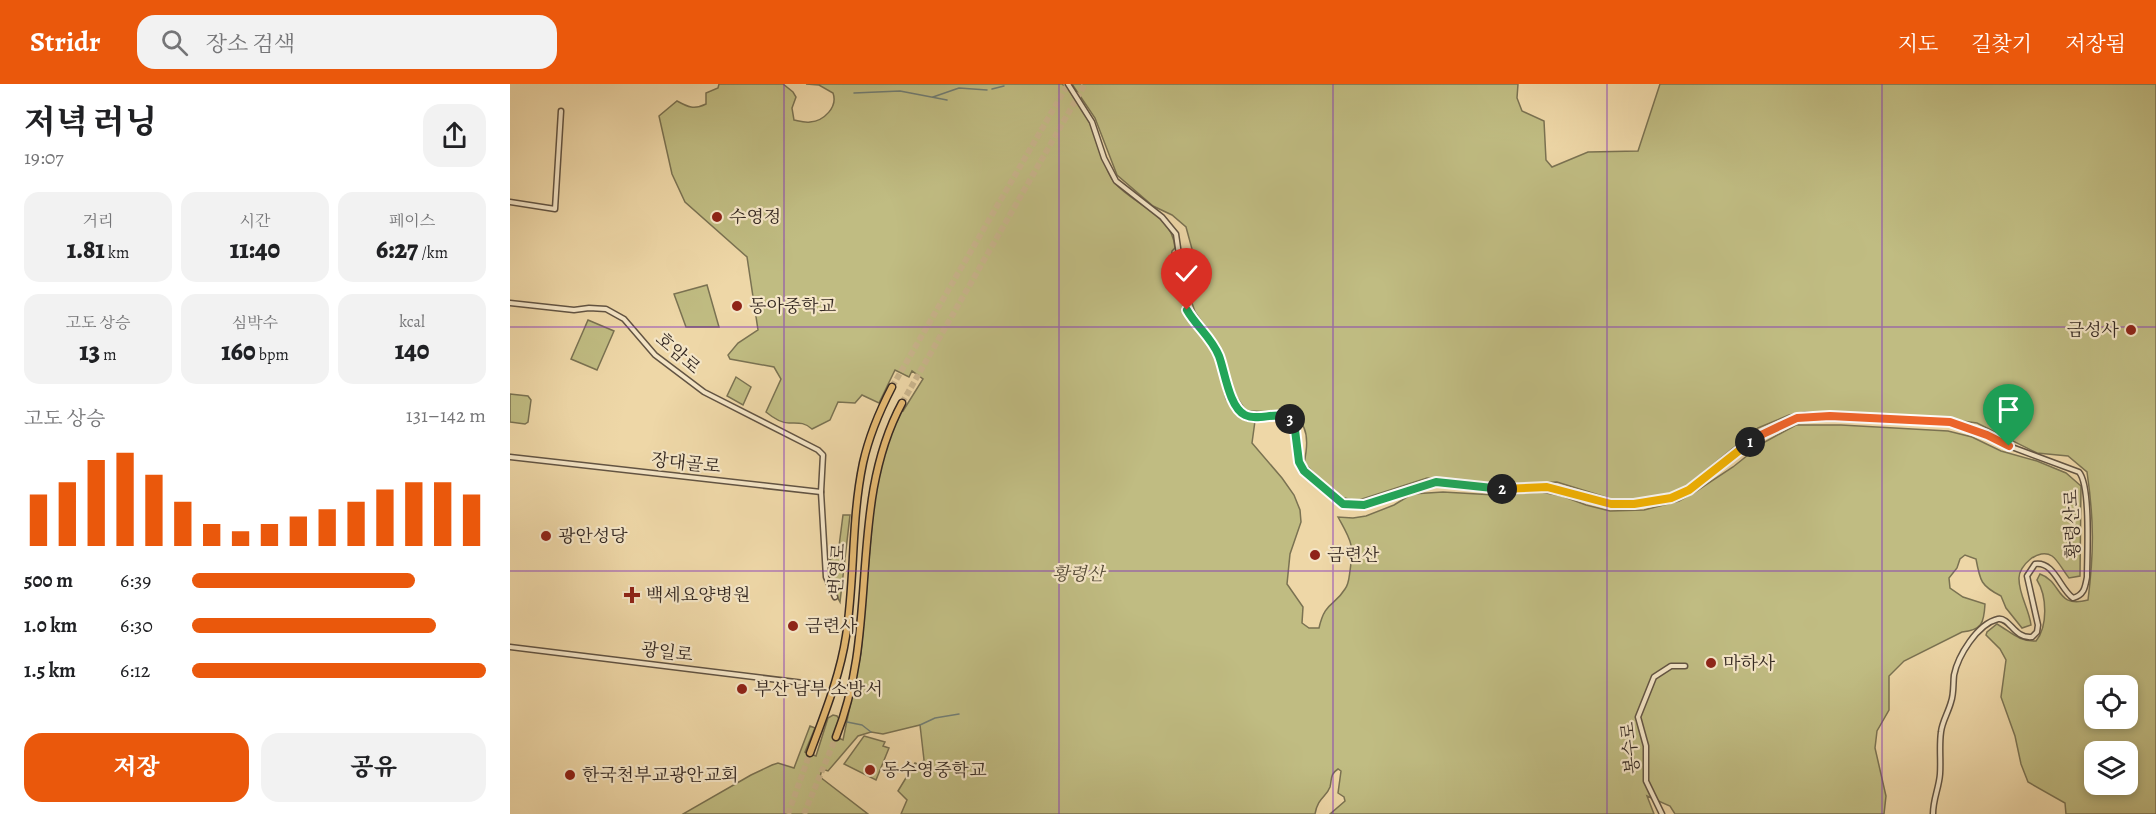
<!DOCTYPE html>
<html lang="ko">
<head>
<meta charset="utf-8">
<style>
  body { margin:0; font-family:Alegreya,"Noto Serif KR",serif; background:#f2f2f2; color:#202124; height:100vh; display:flex; flex-direction:column; font-size:22px; white-space:nowrap }
  * { box-sizing:border-box; margin:0 }
  p { font-size:20px; color:#757577 }
  .icon { flex:none; width:33px; height:33px; fill:none; stroke:currentColor; stroke-width:2; stroke-linecap:round; stroke-linejoin:round }
  .map { position:relative; flex:1; overflow:hidden }
  .panel { display:flex; flex-direction:column; background:#fff; width:510px }
  .panel>* { flex:none }
  .tools { position:absolute; left:1574px; top:591px; display:grid; gap:12px }
  .tools a { display:grid; place-items:center; width:54px; height:54px; border-radius:12px; background:#fff; box-shadow:0 3px 9px #0003; font-size:30px }
  .pin { position:absolute; display:grid; place-items:center; width:51px; height:51px; color:#fff; margin:-62px -26px; border-radius:50% 50% 50% 0; rotate:-45deg; box-shadow:0 0 6px #0007 }
  .pin .icon { rotate:45deg }
  .km { position:absolute; width:30px; height:30px; margin:-15px; border-radius:50%; background:#222; color:#fff; font-size:16px; line-height:30px; text-align:center }
  .round { display:grid; place-items:center; flex:none; width:63px; height:63px; border-radius:18px; background:#f2f2f2 }
  .overview { display:flex; align-items:center; justify-content:space-between; height:102px; padding:0 24px }
  h1 { font-size:33px; font-weight:800; line-height:45px }
  .stats { display:grid; grid-template-columns:repeat(3,1fr); gap:9px; height:102px; padding:6px 24px }
  .stats div { display:grid; align-content:center; border-radius:15px; background:#f2f2f2; text-align:center }
  .stats b { font-size:26px; font-weight:800 }
  .stats small { font-size:16px; font-weight:400 }
  .stats p { font-size:16px }
  .chart { height:168px; padding:12px 24px }
  .chart p { display:flex; justify-content:space-between }
  .chart svg { width:100%; height:108px; margin-top:6px; stroke:#ea580c; stroke-width:6 }
  .button { display:flex; gap:12px; margin-top:auto; padding:12px 24px }
  .button a { flex:1; height:69px; border-radius:18px; background:#ea580c; color:#fff; font-size:24px; font-weight:800; line-height:69px; text-align:center }
  .button a+a { background:#f2f2f2; color:#202124 }
  ul { padding:0 24px; list-style:none; font-size:20px }
  li { display:grid; grid-template-columns:96px 72px 1fr; align-items:center; height:45px }
  li i { height:15px; border-radius:8px; background:#ea580c }
  header { display:flex; align-items:center; gap:36px; box-sizing:border-box; height:84px; padding:0 30px; background:#ea580c; color:#fff }
  header strong { font-size:28px }
  nav { display:flex; gap:33px; margin-inline-start:auto; font-size:21px }
  .search { width:420px; height:54px; background:#f2f2f2; display:flex; align-items:center; gap:15px; box-sizing:border-box; padding:0 21px; border-radius:18px; color:#757577; font-size:22px }
  main { display:flex; flex:1; min-height:0 }
  .map>svg:first-child { display:block }
</style>
</head>
<body>
<header>
<strong>Stridr</strong>
<div class="search"><svg class="icon" aria-label="search" viewBox="0 0 24 24"><circle cx="10" cy="10" r="6"/><path d="M15 15l6 6"/></svg>장소 검색</div>
<nav><a>지도</a><a>길찾기</a><a>저장됨</a></nav>
</header>
<main>
<section class="panel">
<div class="overview"><div><h1>저녁 러닝</h1><p>19:07</p></div><a class="round"><svg class="icon" aria-label="share" viewBox="0 0 24 24"><path d="M12 15V3M7 8l5-5 5 5M5 13v7h14v-7"/></svg></a></div>
<div class="stats">
<div><p>거리</p><b>1.81<small> km</small></b></div>
<div><p>시간</p><b>11:40</b></div>
<div><p>페이스</p><b>6:27<small> /km</small></b></div>
</div>
<div class="stats">
<div><p>고도 상승</p><b>13<small> m</small></b></div>
<div><p>심박수</p><b>160<small> bpm</small></b></div>
<div><p>kcal</p><b>140</b></div>
</div>
<div class="chart"><p><span>고도 상승</span>131–142 m</p>
<svg viewBox="0 0 160 44" preserveAspectRatio="none"><path d="M5 44V23M15 44V18M25 44V9M35 44V6M45 44V15M55 44V26M65 44V35M75 44V38M85 44V35M95 44V32M105 44V29M115 44V26M125 44V21M135 44V18M145 44V18M155 44V23"/></svg>
</div>
<ul>
<li><b>500 m</b>6:39<i style="width:76%"></i></li>
<li><b>1.0 km</b>6:30<i style="width:83%"></i></li>
<li><b>1.5 km</b>6:12<i style="width:100%"></i></li>
</ul>
<div class="button"><a>저장</a><a>공유</a></div>
</section>
<div class="map">
<svg width="1646" height="730" viewBox="0 0 1646 730">
  <rect width="100%" height="100%" fill="#eed7a7"/>
  <filter id="stains"><feTurbulence type="fractalNoise" baseFrequency=".00333" numOctaves="4"/><feColorMatrix values="0 0 0 0 .2 0 0 0 0 .09 0 0 0 0 .02 0 0 0 .5 -.17"/></filter>
  <radialGradient id="worn" r=".72"><stop offset=".6" stop-color="#630" stop-opacity="0"/><stop offset="1" stop-color="#630" stop-opacity=".3"/></radialGradient>
  <g fill="#c0bc82" stroke="#7a7252" stroke-width="1.5" fill-rule="evenodd">
    <path d="M 209,0 L 273,0 L 283,8 L 286,13 L 282,24 L 284,36 C 289,37 295,39 300,38 C 314,37 328,23 323,9 L 309,1 L 296,0 L 552,0 C 570,14 582,41 589,63 C 593,74 597,89 604,98 C 623,121 663,130 665,164 L 662,167 L 661,180 L 670,195 L 675,225 L 678,232 L 701,261 L 705,271 L 716,315 L 727,329 L 737,337 L 745,337 L 742,359 L 772,394 L 784,411 L 790,426 L 791,438 L 780,470 L 777,500 L 793,523 L 792,539 L 799,544 L 809,544 C 815,517 824,523 835,505 C 839,500 839,493 840,487 C 844,459 841,457 828,433 L 843,434 L 856,432 L 884,421 L 902,410 L 933,408 L 985,411 L 1031,408 L 1052,412 L 1076,421 L 1100,427 L 1134,426 L 1169,417 L 1185,408 L 1223,383 L 1253,359 L 1286,341 L 1331,341 L 1438,347 L 1462,353 L 1491,367 L 1527,377 L 1556,389 L 1571,402 L 1570,492 L 1559,494 C 1554,488 1548,476 1542,472 C 1529,463 1508,482 1509,495 C 1509,511 1519,525 1521,541 L 1512,544 L 1496,524 L 1491,512 C 1471,502 1470,497 1466,475 L 1455,471 L 1450,475 L 1447,484 L 1439,494 L 1440,504 L 1453,513 L 1475,520 C 1474,539 1472,546 1452,548 L 1394,577 L 1379,592 L 1379,626 L 1367,647 L 1365,664 L 1376,712 L 1374,730 L 1165,730 L 1160,722 L 1137,712 L 1144,730 L 820,730 L 835,717 L 834,713 L 828,709 L 831,687 L 828,685 C 820,690 822,695 820,703 C 816,714 808,713 805,730 L 391,730 L 397,716 L 388,707 L 405,679 L 410,681 L 414,676 L 410,641 L 373,650 L 361,648 L 348,652 L 318,687 L 312,685 L 310,693 L 358,730 L 173,730 L 241,691 L 262,681 L 268,679 L 284,684 L 300,642 L 305,644 L 295,668 L 306,672 L 318,634 L 323,631 L 327,632 L 329,635 L 324,652 L 333,656 L 351,569 L 364,417 L 369,381 L 390,326 L 393,327 L 413,295 L 402,287 L 399,293 L 385,286 L 369,319 L 352,311 L 345,319 L 328,318 L 320,336 L 302,345 C 294,338 289,339 279,339 C 271,339 262,333 256,328 L 271,295 L 264,283 L 220,275 L 218,271 L 228,259 L 248,246 L 237,173 L 175,118 L 162,90 L 149,32 L 167,17 C 178,23 184,26 196,20 L 196,9 L 208,4 Z"/>
    <path d="M 562,0 L 1008,0 L 1007,14 L 1012,27 L 1034,37 L 1036,76 L 1042,83 L 1078,68 L 1128,67 L 1150,0 L 1646,0 L 1646,730 L 1556,730 L 1555,719 L 1518,698 L 1511,680 L 1505,652 L 1491,613 L 1496,576 L 1490,565 L 1476,551 L 1477,548 L 1487,540 C 1501,548 1509,558 1526,557 C 1538,542 1537,512 1527,496 L 1530,490 C 1553,498 1545,525 1578,516 C 1584,469 1584,435 1577,388 L 1558,372 L 1527,369 L 1467,339 L 1422,333 L 1295,328 L 1279,331 L 1248,344 L 1170,407 L 1134,415 L 1105,416 L 1047,398 L 991,401 L 917,394 L 846,417 L 827,412 L 794,379 C 806,327 778,328 736,327 L 722,306 L 708,261 L 685,228 L 682,219 L 682,165 L 676,143 L 662,131 L 643,122 L 607,91 L 585,34 ZM 1584,602 L 1617,602 L 1617,634 L 1584,634 ZM 1584,668 L 1617,668 L 1617,700 L 1584,700 Z"/>
    <polygon points="197,201 209,243 176,243 164,210"/>
    <polygon points="78,236 104,247 87,286 61,275"/>
    <polygon points="226,293 241,303 233,321 217,312"/>
    <polygon points="0,310 18,312 21,316 18,338 15,340 0,338"/>
    <polygon points="333,431 340,431 330,518 318,495 318,477 328,470"/>
    <polygon points="354,652 375,658 373,662 379,664 366,696 334,680"/>
  </g>
  <g fill="none" stroke-linecap="round" stroke-linejoin="round">
    <g stroke="#717e75" stroke-width="1.5">
      <polyline points="482,5 494,2"/>
      <polyline points="344,9 390,7 437,16"/>
      <polyline points="423,13 449,4 477,6"/>
      <polyline points="337,638 352,641 361,648"/>
      <polyline points="410,641 425,634 449,630"/>
    </g>
    <g stroke="#c9b48c" stroke-width="6" stroke-dasharray="6 3" stroke-linecap="butt">
      <polyline points="382,303 558,0"/>
      <polyline points="392,319 575,0"/>
      <polyline points="278,730 300,669"/>
      <polyline points="294,730 326,653"/>
    </g>
    <defs>
      <g id="minor">
        <path d="M 558,0 L 582,38 L 594,74 L 606,97 L 652,133 L 666,150 L 677,226 L 699,255 L 708,271 L 722,314 L 729,327 L 736,331 L 744,333 L 777,333 L 783,338 L 785,346 L 789,379 L 793,387 L 833,420 L 844,422 L 875,416 L 920,399 L 935,398 L 979,405 L 1037,403 L 1054,406 L 1101,420 L 1124,420 L 1161,414 L 1179,407 L 1233,363 L 1253,350 L 1287,334 L 1320,332 L 1440,338 L 1464,345 L 1499,362 L 1569,388 C 1581,402 1577,472 1577,493 C 1575,504 1574,511 1563,514 C 1550,505 1544,477 1525,480 L 1517,492 L 1528,541 L 1527,548 L 1522,553 C 1504,555 1500,533 1488,535 C 1467,540 1448,572 1444,591 C 1443,600 1444,610 1441,618 C 1438,629 1432,638 1431,648 C 1429,662 1431,676 1430,690 C 1429,704 1423,715 1423,730"/>
        <polyline points="0,118 45,125 51,27"/>
        <polyline points="0,219 64,226 79,224 96,225 114,235 145,271 194,308 308,366 313,371 311,408 316,493 325,513"/>
        <polyline points="0,373 311,408"/>
        <polyline points="0,563 310,601"/>
        <polyline points="1152,730 1136,697 1136,662 1128,633 1144,593 1161,582 1175,582"/>
      </g>
      <g id="highway">
        <path d="M 326,653 C 370,544 337,421 392,319"/>
        <path d="M 300,669 C 314,631 330,592 336,552 C 345,495 341,436 353,379 C 359,352 369,328 382,303"/>
      </g>
    </defs>
    <use href="#minor" stroke="#625443" stroke-width="7"/>
    <use href="#highway" stroke="#342822" stroke-width="9"/>
    <use href="#minor" stroke="#f4e5c6" stroke-width="4"/>
    <use href="#highway" stroke="#e7bc74" stroke-width="6"/>
  </g>
  <g fill="none" stroke-linecap="round" stroke-linejoin="round">
    <defs>
      <polyline id="split-1" points="1240,358 1253,350 1287,334 1320,332 1440,338 1477,351 1499,362"/>
      <polyline id="split-2" points="992,405 1037,403 1101,420 1124,420 1161,414 1179,406 1240,358"/>
      <polyline id="split-3" points="780,335 785,346 789,378 794,387 833,420 854,421 926,398 992,405"/>
      <path id="split-4" d="M 677,226 C 686,242 702,254 709,272 C 715,288 719,323 735,331 C 749,338 767,326 780,335"/>
    </defs>
    <use href="#split-1" stroke="#fff" stroke-width="12"/>
    <use href="#split-2" stroke="#fff" stroke-width="12"/>
    <use href="#split-3" stroke="#fff" stroke-width="12"/>
    <use href="#split-4" stroke="#fff" stroke-width="12"/>
    <use href="#split-1" stroke="#f0652b" stroke-width="8"/>
    <use href="#split-2" stroke="#f5b400" stroke-width="8"/>
    <use href="#split-3" stroke="#22a559" stroke-width="8"/>
    <use href="#split-4" stroke="#22a559" stroke-width="8"/>
  </g>
  <path fill="none" stroke="#7b2cbf" stroke-width="1.5" stroke-opacity="0.55" d="M 274,0 L 274,730M 549,0 L 549,730M 823,0 L 823,730M 1097,0 L 1097,730M 1372,0 L 1372,730M 0,243 L 1646,243M 0,487 L 1646,487"/>
  <g fill="#8f2418" stroke="#f4e5c6" stroke-width="2">
    <circle cx="207" cy="133" r="6"/>
    <circle cx="227" cy="222" r="6"/>
    <circle cx="1621" cy="246" r="6"/>
    <circle cx="36" cy="452" r="6"/>
    <circle cx="805" cy="471" r="6"/>
    <path d="M119 502h6v6h6v6h-6v6h-6v-6h-6v-6h6z"/>
    <circle cx="283" cy="542" r="6"/>
    <circle cx="1201" cy="579" r="6"/>
    <circle cx="232" cy="605" r="6"/>
    <circle cx="360" cy="686" r="6"/>
    <circle cx="60" cy="691" r="6"/>
  </g>
  <g text-anchor="middle" stroke-width="4.5" stroke-linejoin="round" paint-order="stroke">
    <g font-size="18" fill="#342822" stroke="#f4e5c6" text-anchor="start">
      <text x="219" y="139">수영정</text>
      <text x="239" y="228">동아중학교</text>
      <text x="1609" y="252" text-anchor="end">금성사</text>
      <text x="48" y="458">광안성당</text>
      <text x="817" y="477">금련산</text>
      <text x="136" y="517">백세요양병원</text>
      <text x="295" y="548">금련사</text>
      <text x="1213" y="585">마하사</text>
      <text x="244" y="611">부산 남부 소방서</text>
      <text x="372" y="692">동수영중학교</text>
      <text x="72" y="697">한국천부교광안교회</text>
    </g>
    <g font-size="18" fill="#342822" stroke="#f4e5c6">
      <text transform="translate(168 269) rotate(41)" y="6">호암로</text>
      <text transform="translate(176 379) rotate(6)" y="6">장대골로</text>
      <text transform="translate(1562 440) rotate(-92)" y="6">황령산로</text>
      <text transform="translate(327 485) rotate(-86)" y="6">번영로</text>
      <text transform="translate(157 568) rotate(7)" y="6">광일로</text>
      <text transform="translate(1120 664) rotate(-96)" y="6">봉수로</text>
    </g>
    <g font-size="18" font-style="italic" fill="#574d3a" stroke="#f4e5c6">
      <text x="568" y="496">황령산</text>
    </g>
  </g>
  <rect width="100%" height="100%" filter="url(#stains)"/>
  <rect width="100%" height="100%" fill="url(#worn)"/>
</svg>
<div class="tools">
<a><svg class="icon" aria-label="locate" viewBox="0 0 24 24"><circle cx="12" cy="12" r="6"/><path d="M12 2v4M12 18v4M2 12h4M18 12h4"/></svg></a>
<a><svg class="icon" aria-label="layers" viewBox="0 0 24 24"><path d="M12 4l9 5-9 5-9-5zM3 14l9 5 9-5"/></svg></a>
</div>
<div class="pin" style="left:1499px;top:362px;background:#1e9e55"><svg class="icon" aria-label="arrive" viewBox="0 0 24 24"><path d="M6 21V4h12l-3 4 3 4H6"/></svg></div>
<div class="pin" style="left:677px;top:226px;background:#d93025"><svg class="icon" aria-label="check" viewBox="0 0 24 24"><path d="M5 12l5 5 9-10"/></svg></div>
<b class="km" style="left:1240px;top:358px">1</b>
<b class="km" style="left:992px;top:405px">2</b>
<b class="km" style="left:780px;top:335px">3</b>
</div>
</main>
</body>
</html>
